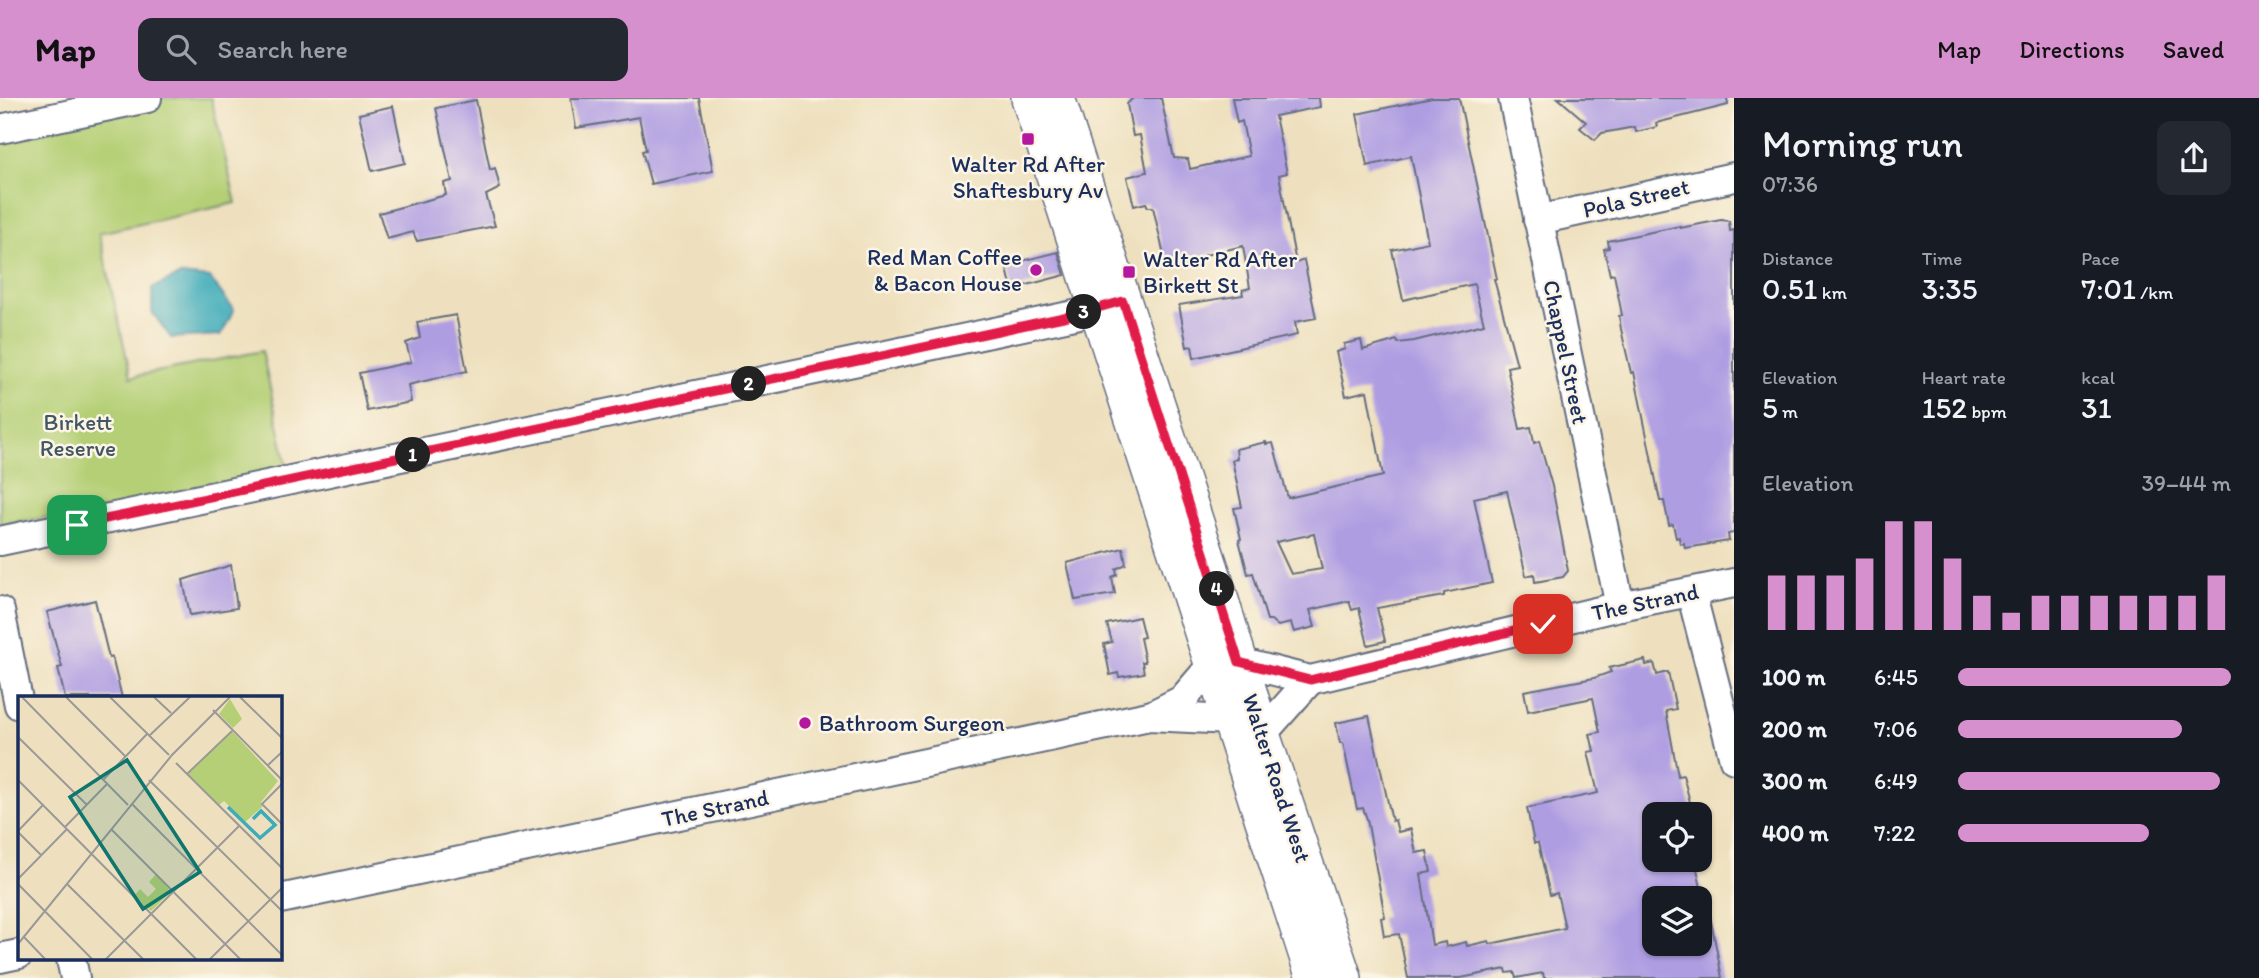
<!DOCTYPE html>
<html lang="en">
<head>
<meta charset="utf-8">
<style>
  body { margin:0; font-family:Itim,sans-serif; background:#242831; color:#f1f3f6; height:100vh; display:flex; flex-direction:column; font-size:26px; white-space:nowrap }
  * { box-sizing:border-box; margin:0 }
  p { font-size:23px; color:#9ea1a6 }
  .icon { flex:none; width:38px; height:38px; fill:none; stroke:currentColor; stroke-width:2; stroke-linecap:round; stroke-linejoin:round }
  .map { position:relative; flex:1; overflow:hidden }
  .sheet { display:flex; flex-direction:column; background:#171b24; width:525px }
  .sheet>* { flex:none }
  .buttons { position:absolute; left:1642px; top:704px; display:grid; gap:14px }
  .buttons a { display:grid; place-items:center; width:70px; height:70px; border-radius:14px; background:#171b24; box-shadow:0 2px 5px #0004; font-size:35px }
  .pin { position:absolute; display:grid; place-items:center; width:60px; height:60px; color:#fff; margin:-30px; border-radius:14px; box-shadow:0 4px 10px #0006 }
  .km { position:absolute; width:35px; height:35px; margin:-18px; border-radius:50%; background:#222; color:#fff; font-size:19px; line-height:35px; text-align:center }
  .round { display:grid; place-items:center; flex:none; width:74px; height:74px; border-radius:14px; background:#242831 }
  .summary { display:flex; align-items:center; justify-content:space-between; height:119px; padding:0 28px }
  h1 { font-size:38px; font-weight:600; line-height:52px }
  .stats { display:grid; grid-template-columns:repeat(3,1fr); gap:10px; height:119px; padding:7px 28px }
  .stats div { display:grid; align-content:center }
  .stats b { font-size:30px; font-weight:600 }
  .stats small { font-size:19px; font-weight:400 }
  .stats p { font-size:19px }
  .chart { height:196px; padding:14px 28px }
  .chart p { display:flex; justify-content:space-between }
  .chart svg { width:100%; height:126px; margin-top:7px; stroke:#d690ce; stroke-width:6 }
  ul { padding:0 28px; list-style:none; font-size:23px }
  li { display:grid; grid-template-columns:112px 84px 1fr; align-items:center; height:52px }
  li i { height:18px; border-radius:9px; background:#d690ce }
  header { display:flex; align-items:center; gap:42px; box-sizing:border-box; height:98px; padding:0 35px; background:#d690ce; color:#111 }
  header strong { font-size:33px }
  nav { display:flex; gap:38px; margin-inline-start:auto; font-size:24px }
  .search { width:490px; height:63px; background:#242831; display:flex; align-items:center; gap:18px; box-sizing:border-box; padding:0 24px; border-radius:14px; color:#9ea1a6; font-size:26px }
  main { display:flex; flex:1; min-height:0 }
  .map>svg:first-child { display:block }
</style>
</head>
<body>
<header>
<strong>Map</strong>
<div class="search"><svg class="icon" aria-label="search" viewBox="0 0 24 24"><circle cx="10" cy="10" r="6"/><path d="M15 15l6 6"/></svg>Search here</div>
<nav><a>Map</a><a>Directions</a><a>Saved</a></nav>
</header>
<main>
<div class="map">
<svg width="1734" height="880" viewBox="0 0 1734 880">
  <rect width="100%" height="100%" fill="#fcf5e5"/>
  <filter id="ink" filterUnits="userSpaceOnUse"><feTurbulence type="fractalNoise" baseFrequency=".0143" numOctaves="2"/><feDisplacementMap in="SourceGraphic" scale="14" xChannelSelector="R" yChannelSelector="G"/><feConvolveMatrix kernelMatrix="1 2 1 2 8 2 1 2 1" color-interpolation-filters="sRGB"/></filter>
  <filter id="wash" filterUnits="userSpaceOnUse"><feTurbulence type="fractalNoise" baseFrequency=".00686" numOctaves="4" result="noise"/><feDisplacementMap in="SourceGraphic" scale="28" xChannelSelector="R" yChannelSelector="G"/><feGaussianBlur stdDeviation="1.57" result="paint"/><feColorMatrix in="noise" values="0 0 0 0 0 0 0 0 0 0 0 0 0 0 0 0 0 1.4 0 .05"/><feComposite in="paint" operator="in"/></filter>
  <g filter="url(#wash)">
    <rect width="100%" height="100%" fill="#eee0be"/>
    <polygon fill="#b4cf75" stroke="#687f6a" stroke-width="2" points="147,0 211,0 236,105 99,135 131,279 262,253 290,382 231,394 0,426 0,42"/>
    <polygon fill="#3cabba" stroke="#2c6d8c" stroke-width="2" points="181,177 210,180 234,212 221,237 171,240 152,214 152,190"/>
    <g id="blocks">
      <g fill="#af9de2" fill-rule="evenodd">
        <polygon points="571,0 699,0 713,73 651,86 642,53 646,52 639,19 576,30"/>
        <polygon points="1133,0 1161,0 1174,60 1188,61 1190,71 1249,58 1242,23 1237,25 1232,0 1319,0 1320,9 1275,18 1287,75 1279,77 1296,165 1304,162 1316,220 1295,224 1297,237 1194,260 1192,248 1187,249 1179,207 1243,197 1242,192 1250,190 1243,148 1205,157 1205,159 1196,161 1197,165 1167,171 1153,109 1148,109 1146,105 1134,108 1127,79 1147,74 1140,37 1133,38 1127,6"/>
        <path d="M 1432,0 L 1459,0 L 1497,181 L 1494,181 L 1517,267 L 1507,269 L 1520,331 L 1531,329 L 1534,345 L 1539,343 L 1552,388 L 1568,473 L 1563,479 L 1535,484 L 1534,476 L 1526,478 L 1507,393 L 1474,400 L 1492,485 L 1444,495 L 1444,498 L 1377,510 L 1385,543 L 1368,547 L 1359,510 L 1352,512 L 1349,503 L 1310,512 L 1315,529 L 1294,534 L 1291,525 L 1278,528 L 1271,522 L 1267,522 L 1253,475 L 1248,476 L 1239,442 L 1241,441 L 1234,410 L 1242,409 L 1232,362 L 1237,360 L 1236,351 L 1266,344 L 1266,346 L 1273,345 L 1288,400 L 1383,378 L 1367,293 L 1346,298 L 1336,254 L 1345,251 L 1344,246 L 1361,242 L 1363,252 L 1397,242 L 1398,245 L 1414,243 L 1484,226 L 1474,186 L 1403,202 L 1392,152 L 1428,144 L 1411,58 L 1367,68 L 1357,16 ZM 1314,436 L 1322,471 L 1291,476 L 1276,444 Z"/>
        <polygon points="1558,0 1727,0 1728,7 1656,25 1657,29 1636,34 1635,29 1602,35 1595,42 1580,30 1586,24"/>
        <polygon points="476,2 490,72 495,70 500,90 486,97 495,128 417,143 413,134 387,141 379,115 446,97 444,85 452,83 436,10"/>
        <polygon points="393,8 405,65 372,73 359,16"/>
        <polygon points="1721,122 1729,123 1730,133 1734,132 1734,435 1728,436 1729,443 1685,450 1684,445 1680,446 1679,439 1676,440 1673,426 1669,427 1664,403 1660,403 1634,274 1631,275 1621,231 1619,218 1622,217 1614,176 1610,177 1604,151 1609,150 1608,143 1680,128 1680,130"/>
        <polygon points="1058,154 1065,177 1012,191 1006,167"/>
        <polygon points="456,217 467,273 408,287 411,304 367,313 359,275 411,264 406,245 420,240 417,224"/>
        <polygon points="1123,450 1126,466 1116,471 1117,477 1112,479 1115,496 1075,502 1067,465"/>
        <polygon points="231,467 237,510 190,517 183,482"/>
        <polygon points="95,502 109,560 112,559 122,600 65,600 58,570 62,569 47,514"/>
        <polygon points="1139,519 1144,539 1140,540 1145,564 1142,564 1144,575 1119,579 1118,575 1110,577 1104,546 1112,544 1107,526"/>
        <polygon points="1645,562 1646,567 1654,565 1657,577 1668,574 1676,611 1666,613 1678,678 1683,677 1693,716 1654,716 1654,761 1695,761 1703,800 1654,800 1654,845 1699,845 1699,808 1708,807 1722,880 1544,880 1543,875 1516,880 1514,874 1507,875 1506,871 1461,880 1408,880 1399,836 1384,838 1381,820 1385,819 1367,721 1363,710 1357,711 1343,645 1340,645 1336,625 1369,618 1392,723 1395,722 1398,734 1411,731 1416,755 1427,753 1431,774 1421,776 1432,847 1445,844 1446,849 1466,844 1467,848 1489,843 1490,846 1565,830 1557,795 1550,797 1538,745 1534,745 1527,710 1598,695 1588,654 1594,653 1590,636 1600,634 1593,600 1528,613 1524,593 1594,580 1611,574 1609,570"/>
      </g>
    </g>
  </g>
  <g filter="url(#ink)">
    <use href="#blocks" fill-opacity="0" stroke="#656d80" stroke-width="2"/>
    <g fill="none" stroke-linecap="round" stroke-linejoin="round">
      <defs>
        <g id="minor">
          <polyline points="1513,0 1620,508"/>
          <polyline points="0,31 147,0"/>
          <polyline points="1538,122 1734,79"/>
          <polyline points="0,443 896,255 1079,216 1116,205"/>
          <polyline points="1691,494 1734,661"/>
          <polyline points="0,513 19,607"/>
          <polyline points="1239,564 1310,582 1620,508 1734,485"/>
          <polyline points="1152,617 1182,602 1212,567"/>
          <polyline points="1262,636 1310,582"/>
          <polyline points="280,801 1149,618 1231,622"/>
          <polyline points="0,860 19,856"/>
          <polyline points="71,861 75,880"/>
        </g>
        <g id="major">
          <polyline points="1029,0 1314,880"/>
          <polyline points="1057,0 1215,483 1262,636 1344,880"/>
        </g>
      </defs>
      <use href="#minor" stroke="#656d80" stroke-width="32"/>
      <use href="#major" stroke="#656d80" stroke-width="38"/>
      <use href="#minor" stroke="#fff" stroke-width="28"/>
      <use href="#major" stroke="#fff" stroke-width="35"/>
    </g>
  </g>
  <g fill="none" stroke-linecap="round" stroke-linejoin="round" filter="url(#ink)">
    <defs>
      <polyline id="route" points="77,427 896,255 1073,217 1123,203 1239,564 1310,582 1543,526"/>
    </defs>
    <use href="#route" stroke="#fff" stroke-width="14"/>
    <use href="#route" stroke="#e11d48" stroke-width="9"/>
  </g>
  <g fill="#b5179e" stroke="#fcf5e5" stroke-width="2.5">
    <rect x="1021" y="34" width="14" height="14" rx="3.5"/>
    <circle cx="1036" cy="172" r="7"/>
    <rect x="1122" y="167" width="14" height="14" rx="3.5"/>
    <circle cx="805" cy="625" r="7"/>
  </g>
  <g text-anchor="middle" stroke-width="5" stroke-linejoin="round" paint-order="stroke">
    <g font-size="23" fill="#1b2f5e" stroke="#fcf5e5" text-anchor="start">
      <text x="1028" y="74" text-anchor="middle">Walter Rd After<tspan x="1028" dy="26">Shaftesbury Av</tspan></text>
      <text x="1022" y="167" text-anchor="end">Red Man Coffee<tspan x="1022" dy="26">&amp; Bacon House</tspan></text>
      <text x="1143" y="169">Walter Rd After<tspan x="1143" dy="26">Birkett St</tspan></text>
      <text x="819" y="633">Bathroom Surgeon</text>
    </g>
    <g font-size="23" fill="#1b2f5e" stroke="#fcf5e5">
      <text transform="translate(1636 100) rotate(-13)" y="8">Pola Street</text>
      <text transform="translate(1566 254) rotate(78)" y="8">Chappel Street</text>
      <text transform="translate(1645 504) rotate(-12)" y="8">The Strand</text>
      <text transform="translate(1277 680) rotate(72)" y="8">Walter Road West</text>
      <text transform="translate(715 710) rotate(-12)" y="8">The Strand</text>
    </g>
    <g font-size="23" fill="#415764" stroke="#fcf5e5">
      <text x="78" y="332">Birkett<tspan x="78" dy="26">Reserve</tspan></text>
    </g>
  </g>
  <g transform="translate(18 598)">
    <rect width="264" height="264" fill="#eee0be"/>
    <path d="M 212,3 L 224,23 L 215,32 L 201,18 ZM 214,35 L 260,85 L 243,106 L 245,110 L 227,126 L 206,105 L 201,109 L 169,78 ZM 138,178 L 153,196 L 133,215 L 116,200 L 122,193 L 130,201 L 138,193 L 131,186 Z" fill="#b4cf75"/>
    <path fill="none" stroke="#3cabba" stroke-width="3.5" d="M 210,111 L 242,142 L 257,129 L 243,115 L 235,123"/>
    <path fill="none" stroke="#9a9998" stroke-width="2" d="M 4,1 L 110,109M 48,1 L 107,60M 92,1 L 151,59M 136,1 L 153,17M 222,1 L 265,43M 195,14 L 265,85M 131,40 L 172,1M 0,41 L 69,109M 158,67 L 265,173M 249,70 L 265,55M 169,78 L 214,35M 86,83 L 129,38M 0,84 L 179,264M 131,84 L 265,216M 265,87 L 244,108 L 265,129M 114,108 L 265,260M 47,131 L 90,87M 93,133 L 223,264M 0,135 L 25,109M 0,136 L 23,159M 0,183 L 49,133M 0,188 L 75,264M 49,188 L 126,264M 5,240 L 28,264M 0,248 L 154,59 L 212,1M 87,264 L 221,130M 191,264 L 265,191"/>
    <path fill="#0f766e" fill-opacity="0.15" stroke="#0f766e" stroke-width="3.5" d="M 109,64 L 182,176 L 125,213 L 52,101 Z"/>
    <rect width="264" height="264" fill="none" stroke="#1b2f5e" stroke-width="3.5"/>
  </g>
</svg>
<div class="buttons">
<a><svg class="icon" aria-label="locate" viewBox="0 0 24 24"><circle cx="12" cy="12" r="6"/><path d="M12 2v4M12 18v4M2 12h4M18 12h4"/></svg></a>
<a><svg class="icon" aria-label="layers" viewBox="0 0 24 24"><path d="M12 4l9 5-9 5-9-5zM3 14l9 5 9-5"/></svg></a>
</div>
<div class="pin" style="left:77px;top:427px;background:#1e9e55"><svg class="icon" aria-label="arrive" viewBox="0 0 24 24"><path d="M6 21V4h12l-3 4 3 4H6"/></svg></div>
<div class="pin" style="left:1543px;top:526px;background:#d93025"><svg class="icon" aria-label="check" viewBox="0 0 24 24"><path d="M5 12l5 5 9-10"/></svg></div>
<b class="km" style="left:413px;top:357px">1</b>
<b class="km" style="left:749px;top:286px">2</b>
<b class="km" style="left:1084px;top:214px">3</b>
<b class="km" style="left:1217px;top:491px">4</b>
</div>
<section class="sheet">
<div class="summary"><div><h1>Morning run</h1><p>07:36</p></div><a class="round"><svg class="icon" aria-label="share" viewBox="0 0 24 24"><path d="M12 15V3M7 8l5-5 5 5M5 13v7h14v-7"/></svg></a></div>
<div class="stats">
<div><p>Distance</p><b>0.51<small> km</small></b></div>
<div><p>Time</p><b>3:35</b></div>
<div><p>Pace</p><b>7:01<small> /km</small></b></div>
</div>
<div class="stats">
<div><p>Elevation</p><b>5<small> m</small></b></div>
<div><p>Heart rate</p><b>152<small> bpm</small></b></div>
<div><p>kcal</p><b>31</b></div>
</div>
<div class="chart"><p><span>Elevation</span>39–44 m</p>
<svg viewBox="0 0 160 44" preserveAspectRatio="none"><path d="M5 44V25M15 44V25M25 44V25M35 44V19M45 44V6M55 44V6M65 44V19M75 44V32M85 44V38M95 44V32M105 44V32M115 44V32M125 44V32M135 44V32M145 44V32M155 44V25"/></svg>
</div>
<ul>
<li><b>100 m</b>6:45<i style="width:100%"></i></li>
<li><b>200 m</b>7:06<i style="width:82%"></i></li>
<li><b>300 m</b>6:49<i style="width:96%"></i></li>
<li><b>400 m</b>7:22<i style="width:70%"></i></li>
</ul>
</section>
</main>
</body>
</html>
